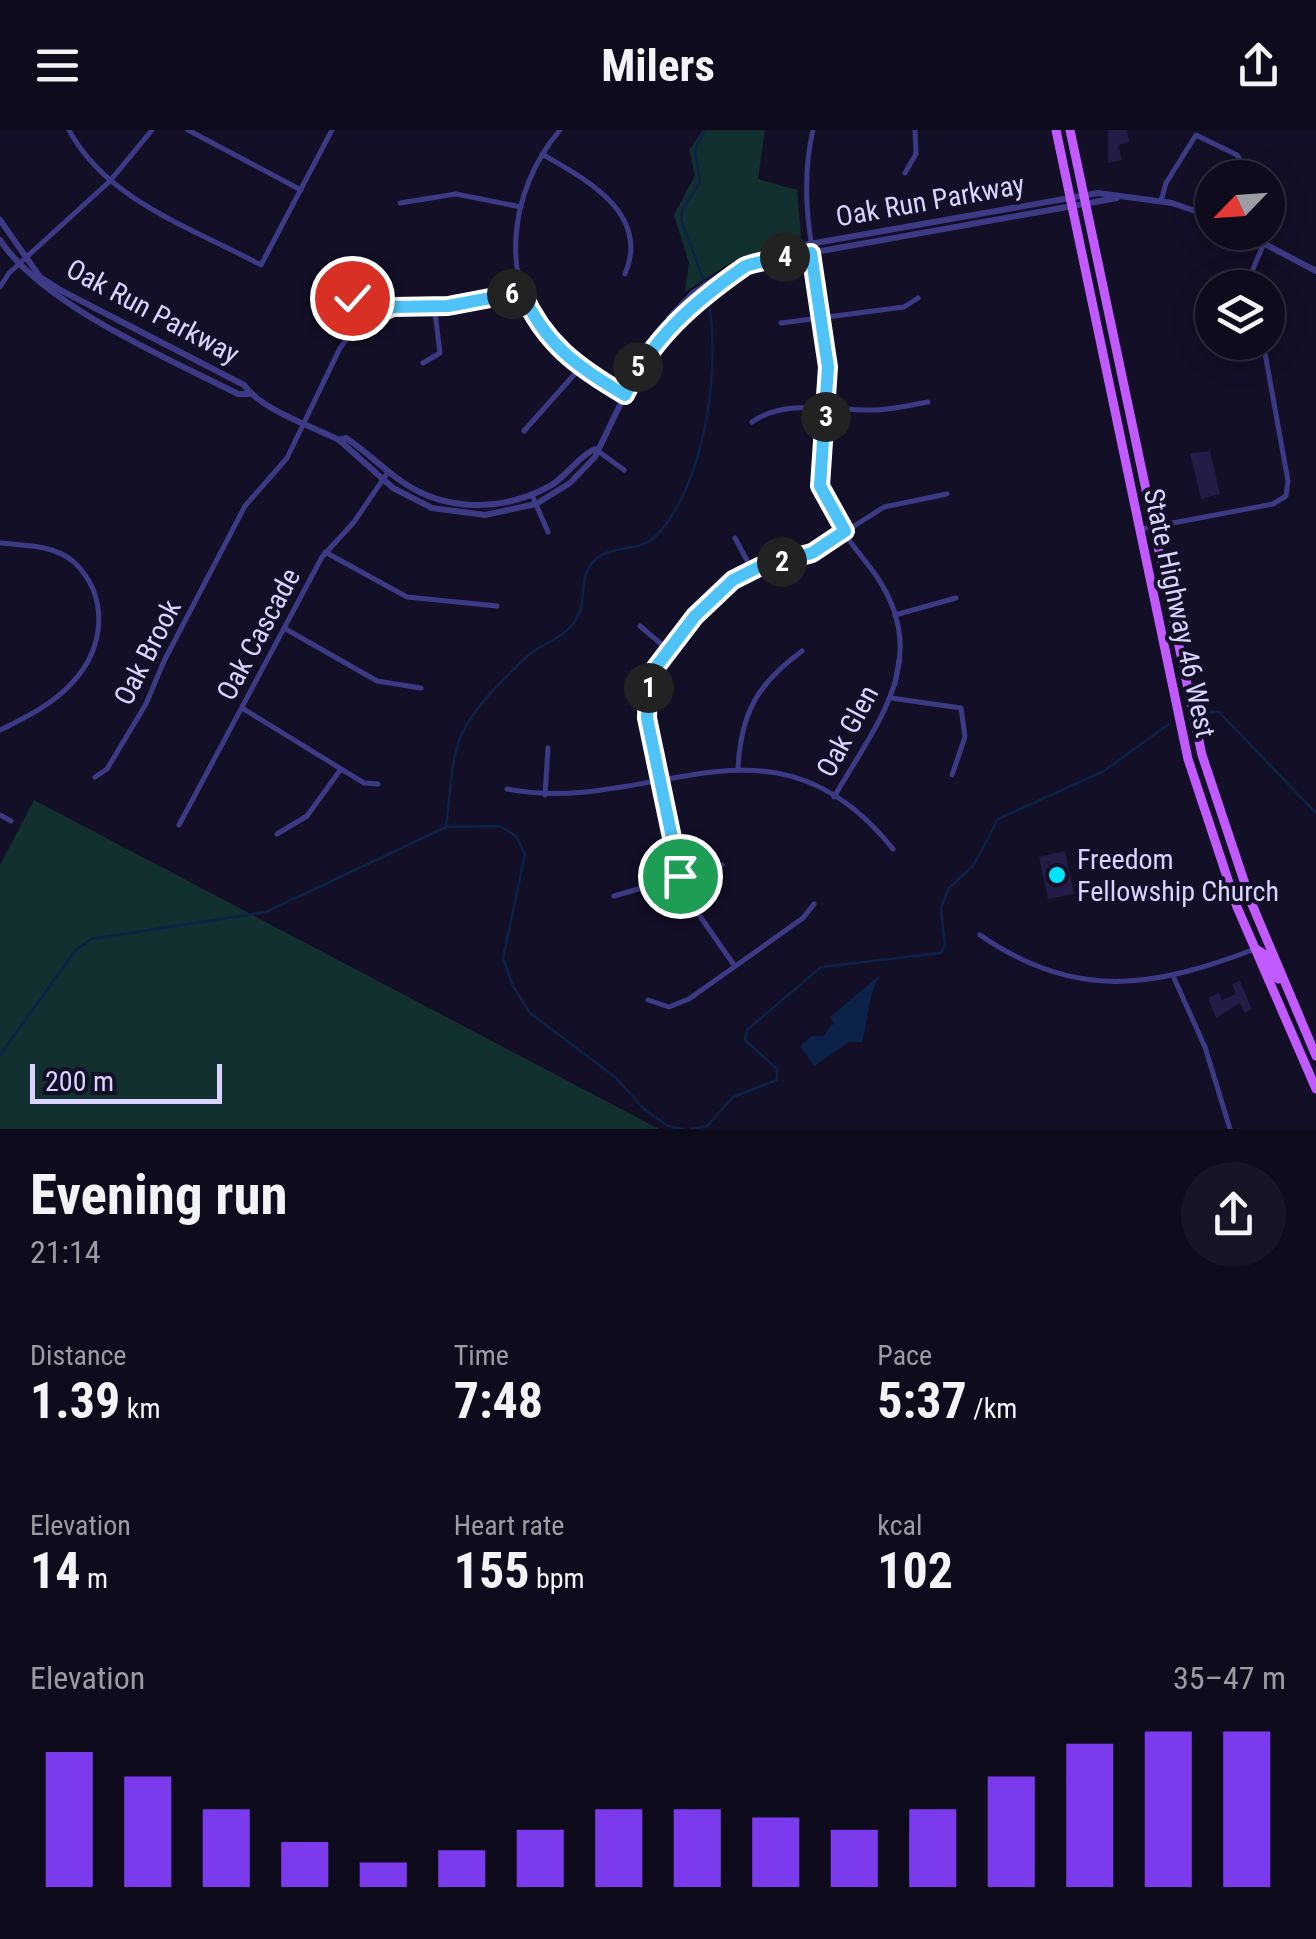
<!DOCTYPE html>
<html lang="en">
<head>
<meta charset="utf-8">
<style>
  body { margin:0; font-family:"Roboto Condensed",sans-serif; background:#171425; color:#f1f3f6; height:100vh; display:flex; flex-direction:column; font-size:38px; white-space:nowrap }
  * { box-sizing:border-box; margin:0 }
  p { font-size:32px; color:#9b9ba3 }
  .icon { flex:none; width:55px; height:55px; fill:none; stroke:currentColor; stroke-width:2; stroke-linecap:round; stroke-linejoin:round }
  .map { position:relative; height:999px; overflow:hidden }
  .drawer { display:flex; flex-direction:column; background:#0e0b1c; flex:1 }
  .drawer>* { flex:none }
  .needle { width:65px; rotate:245deg }
  .controls { position:absolute; left:1195px; top:30px; display:grid; gap:20px }
  .controls a { display:grid; place-items:center; width:90px; height:90px; border-radius:50%; background:#0e0b1c; box-shadow:0 5px 25px #0003,0 0 0 2px #2e2b3b; font-size:50px }
  .scale { position:absolute; left:30px; bottom:25px; width:192px; box-sizing:border-box; padding-left:10px; border:5px solid #d9d4ff; border-top:0; font-size:28px; line-height:35px; white-space:nowrap; color:#d9d4ff; -webkit-text-stroke:8px #130f26; paint-order:stroke }
  .pin { position:absolute; display:grid; place-items:center; width:85px; height:85px; color:#fff; margin:-42px; border:5px solid #fff; border-radius:50%; box-shadow:0 2px 10px #0007 }
  .km { position:absolute; width:50px; height:50px; margin:-25px; border-radius:50%; background:#222; color:#fff; font-size:28px; line-height:50px; text-align:center }
  .round { display:grid; place-items:center; flex:none; width:105px; height:105px; border-radius:52px; background:#171425 }
  .summary { display:flex; align-items:center; justify-content:space-between; height:170px; padding:0 30px }
  h1 { font-size:55px; font-weight:700; line-height:75px }
  .stats { display:grid; grid-template-columns:repeat(3,1fr); gap:15px; height:170px; padding:10px 30px }
  .stats div { display:grid; align-content:center }
  .stats b { font-size:50px; font-weight:700 }
  .stats small { font-size:28px; font-weight:400 }
  .stats p { font-size:28px }
  .chart { height:280px; padding:20px 30px }
  .chart p { display:flex; justify-content:space-between }
  .chart svg { width:100%; height:180px; margin-top:10px; stroke:#7c3aed; stroke-width:6 }
  header { display:flex; justify-content:space-between; align-items:center; height:130px; padding:0 30px; background:#0e0b1c; font-size:45px; font-weight:700 }
  .map>svg:first-child { display:block }
</style>
</head>
<body>
<header><svg class="icon" aria-label="menu" viewBox="0 0 24 24"><path d="M4 6h16M4 12h16M4 18h16"/></svg>Milers<svg class="icon" aria-label="share" viewBox="0 0 24 24"><path d="M12 15V3M7 8l5-5 5 5M5 13v7h14v-7"/></svg></header>
<div class="map">
<svg width="1316" height="999" viewBox="0 0 1316 999">
  <rect width="100%" height="100%" fill="#130f26"/>
  <g fill="#12302f">
    <polygon points="703,0 765,0 758,49 797,60 801,105 797,111 733,131 685,162 689,133 674,85 695,45 689,20"/>
    <polygon points="34,670 659,999 0,999 0,735"/>
  </g>
  <path fill="#0c2248" d="M 881,844 C 868,862 869,888 862,912 L 849,912 L 814,936 L 800,916 L 812,906 L 823,906 L 834,893 L 830,887 Z"/>
  <g fill="none" stroke-linecap="round" stroke-linejoin="round">
    <g stroke="#0c2248" stroke-width="2.5">
      <polyline points="704,151 681,90 682,80 700,52 695,20 705,0"/>
      <polyline points="1205,582 1219,582 1316,683"/>
      <path d="M 446,697 C 450,669 450,632 461,606 C 472,579 503,550 524,529 C 539,514 559,511 573,494 C 590,472 576,449 594,431 C 610,414 639,423 656,406 C 707,352 723,229 706,159"/>
      <polyline points="0,925 75,821 91,809 266,782 446,697 500,696 516,706 525,724 503,828 513,856 530,883 615,947 645,980 668,996 683,999"/>
      <polyline points="692,999 707,996 733,967 777,950 777,939 745,910 747,900 821,837 941,823 945,815 941,778 949,758 973,736 998,689 1104,641 1169,594"/>
    </g>
  </g>
  <g fill="#241b47">
    <polygon points="1108,0 1127,0 1129,12 1118,15 1122,30 1108,33"/>
    <polygon points="1210,321 1220,364 1201,369 1190,323"/>
    <polygon points="1065,721 1074,764 1048,769 1039,727"/>
    <polygon points="1240,851 1252,879 1245,883 1240,873 1216,888 1208,868 1219,863 1222,870 1236,864 1232,854"/>
  </g>
  <g fill="none" stroke-linecap="round" stroke-linejoin="round">
    <g stroke="#3d3a85" stroke-width="5">
      <path d="M 69,0 C 107,71 193,98 261,135 L 332,0"/>
      <polyline points="188,0 301,60"/>
      <path d="M 560,0 C 508,61 496,156 555,217 C 575,238 601,250 625,265"/>
      <path d="M 813,0 C 791,93 833,173 828,265 C 826,296 813,333 823,364 C 832,394 859,421 877,447 C 933,530 876,594 834,667"/>
      <path d="M 542,24 C 585,49 651,83 625,144"/>
      <polyline points="905,43 916,24 915,0"/>
      <polyline points="1161,71 1166,53 1196,5 1237,25 1246,38"/>
      <polyline points="400,73 456,64 521,77"/>
      <polyline points="0,157 9,143 110,51 152,0"/>
      <polyline points="1253,158 1253,139 1264,113"/>
      <polyline points="353,168 360,192"/>
      <polyline points="781,193 904,177 918,168"/>
      <polyline points="641,231 658,240"/>
      <polyline points="423,233 440,223 434,175"/>
      <path d="M 752,292 C 786,268 834,281 872,280 C 891,280 910,275 928,272"/>
      <polyline points="524,301 580,238"/>
      <polyline points="598,321 624,340"/>
      <polyline points="532,365 548,402"/>
      <polyline points="1141,399 1273,374 1286,366 1288,351 1263,212"/>
      <polyline points="735,408 752,440"/>
      <path d="M 0,413 C 24,415 56,415 75,433 C 110,468 104,519 72,553 C 53,574 25,588 0,600"/>
      <polyline points="325,422 407,467 497,476"/>
      <polyline points="895,485 956,468"/>
      <polyline points="640,496 667,519"/>
      <polyline points="284,498 377,551 421,558"/>
      <polyline points="895,554 899,530"/>
      <polyline points="891,568 961,578 965,607 952,645"/>
      <polyline points="242,578 364,653 378,654"/>
      <path d="M 738,638 C 741,583 757,554 802,521"/>
      <polyline points="95,647 107,639 146,574 164,531 245,376 287,328 340,218 360,192 393,177 448,176 521,162"/>
      <path d="M 507,659 C 651,687 771,567 893,719"/>
      <polyline points="545,665 548,618"/>
      <polyline points="0,685 11,691"/>
      <polyline points="179,695 322,427 354,392 388,342"/>
      <polyline points="277,704 307,686 341,639"/>
      <polyline points="614,766 722,735"/>
      <path d="M 980,805 C 1075,871 1153,858 1255,819"/>
      <polyline points="734,835 690,772 680,746 647,588 649,559 656,537 712,468 739,447 812,423 884,377 947,364"/>
      <polyline points="1174,848 1205,917 1230,999"/>
      <polyline points="648,870 669,877 689,869 803,788 814,774"/>
    </g>
    <g stroke="#3d3a85" stroke-width="6">
      <path d="M 0,90 L 40,147 L 62,161 L 244,255 C 263,281 310,295 339,310 L 346,308 C 366,321 382,338 401,351 C 445,382 501,382 548,357 C 566,348 578,326 595,319"/>
      <polyline points="1242,102 1316,141"/>
      <path d="M 0,110 C 43,175 167,228 238,264 L 249,264"/>
      <polyline points="754,133 1117,68"/>
      <polyline points="669,196 669,188 693,163 735,136 741,138 781,119 1098,63 1172,73 1212,87"/>
      <polyline points="339,310 393,358 432,378 485,385 536,374 570,353 595,327 641,231 660,206 741,138"/>
    </g>
    <g stroke="#c25bff" stroke-width="9">
      <polyline points="1056,0 1188,629 1237,777 1316,959"/>
      <polyline points="1070,0 1202,625 1251,772 1316,926"/>
      <polyline points="1256,819 1264,824 1278,849"/>
    </g>
  </g>
  <g fill="none" stroke-linecap="round" stroke-linejoin="round">
    <defs>
      <path id="route" d="M 352,168 L 360,192 L 393,177 L 448,176 L 522,162 C 544,213 577,237 625,265 C 652,208 694,172 744,137 C 752,132 798,125 811,123 L 828,237 L 820,356 L 845,401 L 812,423 L 759,437 L 733,450 L 695,486 L 656,537 L 648,558 L 647,588 L 680,746"/>
    </defs>
    <use href="#route" stroke="#fff" stroke-width="20"/>
    <use href="#route" stroke="#4fc3f7" stroke-width="12"/>
  </g>
  <circle fill="#00e5ff" stroke="#130f26" stroke-width="4" cx="1057" cy="745" r="10"/>
  <g text-anchor="middle" stroke-width="8" stroke-linejoin="round" paint-order="stroke">
    <g font-size="28" fill="#d9d4ff" stroke="#130f26">
      <text transform="translate(930 70) rotate(-10)" y="10">Oak Run Parkway</text>
      <text transform="translate(153 181) rotate(28)" y="10">Oak Run Parkway</text>
      <text transform="translate(1180 483) rotate(78)" y="10">State Highway 46 West</text>
      <text transform="translate(258 504) rotate(-62)" y="10">Oak Cascade</text>
      <text transform="translate(147 522) rotate(-63)" y="10">Oak Brook</text>
      <text transform="translate(847 601) rotate(-62)" y="10">Oak Glen</text>
    </g>
    <g font-size="28" fill="#d9d4ff" stroke="#130f26" text-anchor="start">
      <text x="1077" y="739">Freedom<tspan x="1077" dy="32">Fellowship Church</tspan></text>
    </g>
  </g>
</svg>
<div class="controls">
<a><svg class="needle" viewBox="-14 -14 28 28"><path d="M0-13l5 13h-10z" fill="#e53935"/><path d="M0 13l5-13h-10z" fill="#9b9ba3"/></svg></a>
<a><svg class="icon" aria-label="layers" viewBox="0 0 24 24"><path d="M12 4l9 5-9 5-9-5zM3 14l9 5 9-5"/></svg></a>
</div>
<div class="scale">200 m</div>
<div class="pin" style="left:680px;top:746px;background:#1e9e55"><svg class="icon" aria-label="arrive" viewBox="0 0 24 24"><path d="M6 21V4h12l-3 4 3 4H6"/></svg></div>
<div class="pin" style="left:352px;top:168px;background:#d93025"><svg class="icon" aria-label="check" viewBox="0 0 24 24"><path d="M5 12l5 5 9-10"/></svg></div>
<b class="km" style="left:649px;top:558px">1</b>
<b class="km" style="left:782px;top:432px">2</b>
<b class="km" style="left:826px;top:287px">3</b>
<b class="km" style="left:785px;top:127px">4</b>
<b class="km" style="left:638px;top:237px">5</b>
<b class="km" style="left:512px;top:164px">6</b>
</div>
<section class="drawer">
<div class="summary"><div><h1>Evening run</h1><p>21:14</p></div><a class="round"><svg class="icon" aria-label="share" viewBox="0 0 24 24"><path d="M12 15V3M7 8l5-5 5 5M5 13v7h14v-7"/></svg></a></div>
<div class="stats">
<div><p>Distance</p><b>1.39<small> km</small></b></div>
<div><p>Time</p><b>7:48</b></div>
<div><p>Pace</p><b>5:37<small> /km</small></b></div>
</div>
<div class="stats">
<div><p>Elevation</p><b>14<small> m</small></b></div>
<div><p>Heart rate</p><b>155<small> bpm</small></b></div>
<div><p>kcal</p><b>102</b></div>
</div>
<div class="chart"><p><span>Elevation</span>35–47 m</p>
<svg viewBox="0 0 160 44" preserveAspectRatio="none"><path d="M5 44V11M15 44V17M25 44V25M35 44V33M45 44V38M55 44V35M65 44V30M75 44V25M85 44V25M95 44V27M105 44V30M115 44V25M125 44V17M135 44V9M145 44V6M155 44V6"/></svg>
</div>
</section>
</body>
</html>
